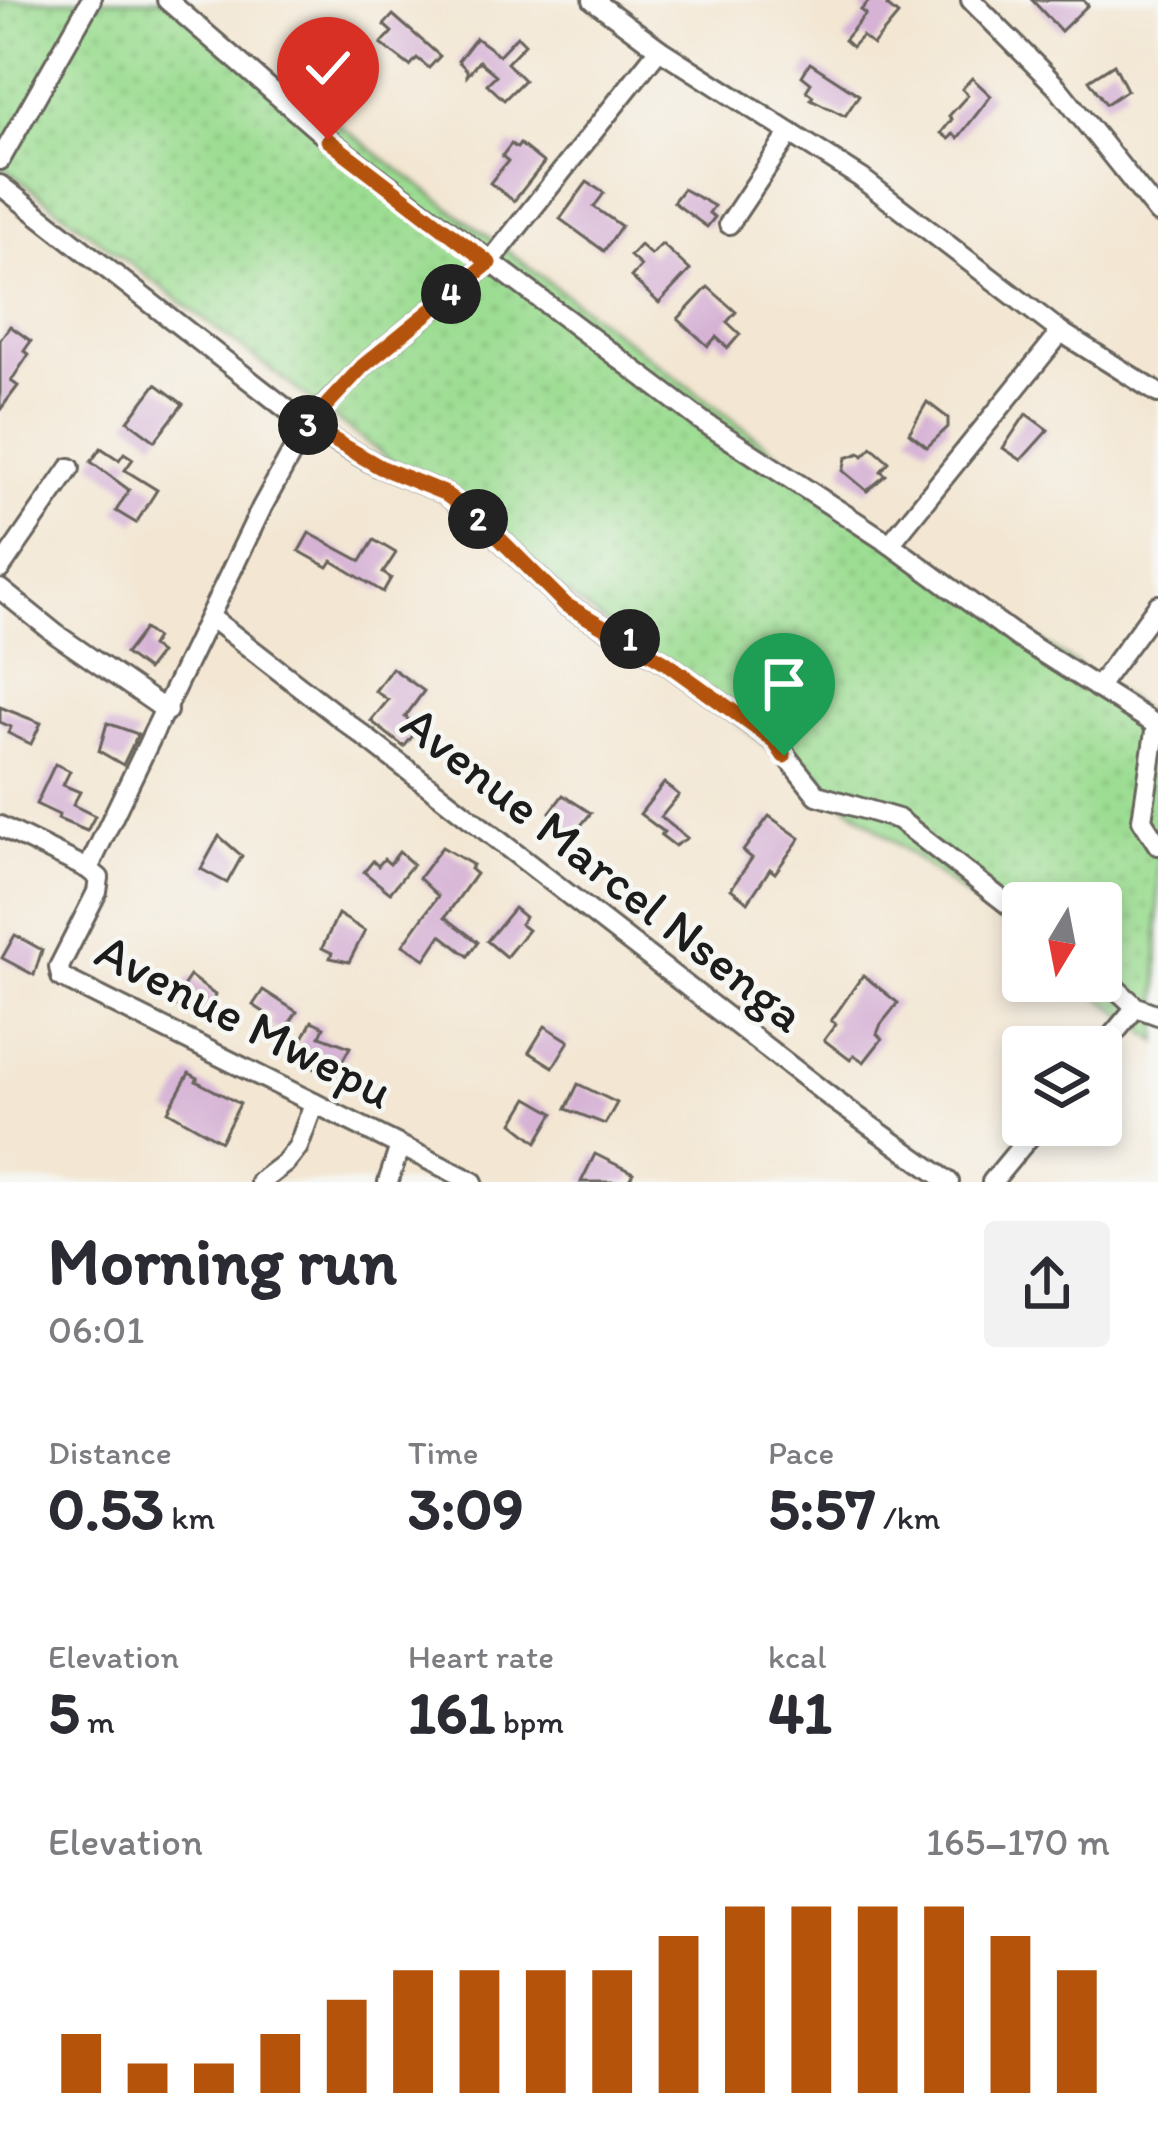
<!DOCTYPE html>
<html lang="en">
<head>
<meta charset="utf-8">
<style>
  body { margin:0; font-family:Itim,sans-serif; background:#f2f2f3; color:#2b2b33; height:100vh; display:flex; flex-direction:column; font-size:45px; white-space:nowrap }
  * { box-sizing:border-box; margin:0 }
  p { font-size:39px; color:#7c7c81 }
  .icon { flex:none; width:66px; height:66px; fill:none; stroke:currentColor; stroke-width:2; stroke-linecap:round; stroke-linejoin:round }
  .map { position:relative; height:1182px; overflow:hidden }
  .panel { display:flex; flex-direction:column; background:#fff; flex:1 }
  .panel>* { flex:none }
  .needle { width:78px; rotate:190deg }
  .fabs { position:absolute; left:1002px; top:882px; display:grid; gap:24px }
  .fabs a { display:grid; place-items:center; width:120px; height:120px; border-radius:12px; background:#fff; box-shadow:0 6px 18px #0003; font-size:60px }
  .pin { position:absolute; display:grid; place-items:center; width:102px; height:102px; color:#fff; margin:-123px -51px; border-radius:50% 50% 50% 0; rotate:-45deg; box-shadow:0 0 12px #0007 }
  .pin .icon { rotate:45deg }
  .km { position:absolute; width:60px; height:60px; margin:-30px; border-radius:50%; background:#222; color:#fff; font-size:33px; line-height:60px; text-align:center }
  .round { display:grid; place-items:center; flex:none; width:126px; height:126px; border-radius:12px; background:#f2f2f3 }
  .summary { display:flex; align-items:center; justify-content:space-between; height:204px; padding:0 48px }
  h1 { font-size:66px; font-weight:800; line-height:90px }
  .stats { display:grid; grid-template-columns:repeat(3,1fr); gap:18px; height:204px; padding:12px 48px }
  .stats div { display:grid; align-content:center }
  .stats b { font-size:60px; font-weight:800 }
  .stats small { font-size:33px; font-weight:400 }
  .stats p { font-size:33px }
  .chart { height:336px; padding:24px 48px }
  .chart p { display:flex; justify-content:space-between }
  .chart svg { width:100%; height:216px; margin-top:12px; stroke:#b45309; stroke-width:6 }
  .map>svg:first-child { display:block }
</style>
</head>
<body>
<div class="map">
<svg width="1158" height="1182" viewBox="0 0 1158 1182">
  <defs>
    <pattern id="grass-dots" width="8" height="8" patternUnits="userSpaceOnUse" patternTransform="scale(3)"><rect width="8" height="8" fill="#9ddd93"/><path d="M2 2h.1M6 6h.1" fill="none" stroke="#87bd7e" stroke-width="1.8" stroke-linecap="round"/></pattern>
  </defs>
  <rect width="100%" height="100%" fill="#f6f6f2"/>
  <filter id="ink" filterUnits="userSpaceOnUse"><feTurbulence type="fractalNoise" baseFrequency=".00833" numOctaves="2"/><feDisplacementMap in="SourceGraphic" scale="24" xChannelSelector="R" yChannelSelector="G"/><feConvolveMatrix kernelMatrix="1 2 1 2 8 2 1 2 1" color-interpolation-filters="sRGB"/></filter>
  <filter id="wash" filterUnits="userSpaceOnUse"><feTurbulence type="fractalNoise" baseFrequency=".004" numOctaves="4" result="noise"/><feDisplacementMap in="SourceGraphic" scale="48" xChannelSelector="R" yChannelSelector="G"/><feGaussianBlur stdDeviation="2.7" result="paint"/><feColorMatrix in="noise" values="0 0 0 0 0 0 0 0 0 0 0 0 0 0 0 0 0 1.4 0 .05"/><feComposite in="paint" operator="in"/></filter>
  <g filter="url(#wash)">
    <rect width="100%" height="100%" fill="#f3e6d2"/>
    <polygon fill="url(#grass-dots)" stroke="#5c7c58" stroke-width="3" points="0,0 172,0 904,548 1158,720 1158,1042 1078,981 1101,981 1101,903 1023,903 1023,939 0,165"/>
    <g id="blocks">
      <g fill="#d6b2d5">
        <polygon points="870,0 892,0 887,6 898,15 873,45 862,36 852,47 844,40 866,14 861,10"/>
        <polygon points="1032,0 1083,0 1088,5 1061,31"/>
        <polygon points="393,15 440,56 429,68 417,58 410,66 381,44 392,32 384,25"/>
        <polygon points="517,36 525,44 507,63 524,80 504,100 487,84 496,75 479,61 467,76 467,70 458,61 476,38 499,55"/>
        <polygon points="810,63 859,95 845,116 811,99 813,96 806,91 811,83 802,76"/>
        <polygon points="1114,64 1127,90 1106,104 1089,80"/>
        <polygon points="972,78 991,96 958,138 953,134 949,139 941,133 952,119 949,116 968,95 962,89"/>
        <polygon points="511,144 517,148 520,144 544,163 514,201 490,183 508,161 502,156"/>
        <polygon points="587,182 604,193 594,207 621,226 604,251 560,219"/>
        <polygon points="683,189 714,206 709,213 715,217 707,227 673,202"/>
        <polygon points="662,244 690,270 659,303 631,277 641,266 630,256 640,245 651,255"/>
        <polygon points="708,287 736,312 727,322 740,334 728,348 716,337 708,346 678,319"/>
        <polygon points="10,326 31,341 24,351 29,354 11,381 18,386 0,410 0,340"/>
        <polygon points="156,384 183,404 155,441 128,421"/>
        <polygon points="927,402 948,418 948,427 927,447 909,433"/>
        <polygon points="1026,414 1048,430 1021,460 1003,448"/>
        <polygon points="872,447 889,462 881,471 886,475 867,491 843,471 846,458 860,453 863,456"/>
        <polygon points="101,448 119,460 124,453 133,459 125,470 157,490 136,523 116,511 129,490 91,462"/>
        <polygon points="309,533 361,561 374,540 396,553 383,573 391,578 383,592 332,561 328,567 299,551"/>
        <polygon points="144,629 156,638 151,646 160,653 147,670 125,654"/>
        <polygon points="392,668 424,691 405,717 419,728 404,747 371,721 388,700 375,691"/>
        <polygon points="0,707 41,723 31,744 8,733 11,727 0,722"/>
        <polygon points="107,723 138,734 123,765 99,751"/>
        <polygon points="55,764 70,771 63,785 80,792 73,805 95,816 87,831 58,819 59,815 36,804"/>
        <polygon points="664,783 679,795 661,817 687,838 675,846 661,835 664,832 640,814"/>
        <polygon points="563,795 591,813 573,835 550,812"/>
        <polygon points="769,816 800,838 775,873 770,869 748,902 731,889 752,858 743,851"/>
        <polygon points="219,836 242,856 227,883 201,869"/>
        <polygon points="442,847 473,865 470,869 476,874 445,917 478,942 468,956 441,935 425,959 403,945 438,896 419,878"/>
        <polygon points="399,852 413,864 390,893 364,872 373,861 378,866 384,859 390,864"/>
        <polygon points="514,908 525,917 520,924 528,930 506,957 487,941"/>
        <polygon points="338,914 365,931 349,962 330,958 332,953 322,948"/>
        <polygon points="15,935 42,950 34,975 2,958"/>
        <polygon points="863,975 898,1003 881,1024 877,1034 882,1039 864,1062 854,1055 850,1060 824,1040 836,1024 831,1021"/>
        <polygon points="190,976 215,995 207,1016 200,1013 198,1017 172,1003"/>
        <polygon points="263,990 297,1012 282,1034 268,1025 273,1018 253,1005"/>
        <polygon points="312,1021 324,1027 320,1036 350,1047 333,1078 293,1057"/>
        <polygon points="545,1026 569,1041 553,1067 529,1052"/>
        <polygon points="189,1073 198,1078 196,1081 240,1104 221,1141 168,1111"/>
        <polygon points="578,1084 617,1103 605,1124 566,1109"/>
        <polygon points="528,1098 554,1113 537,1142 513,1123"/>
        <polygon points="595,1154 633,1173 628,1182 581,1182"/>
      </g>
    </g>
  </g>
  <g filter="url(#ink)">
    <use href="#blocks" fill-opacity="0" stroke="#67635c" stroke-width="3"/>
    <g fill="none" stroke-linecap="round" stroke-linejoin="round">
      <defs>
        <g id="minor">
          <polyline points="167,0 329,140 702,421 890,544 1019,638 1158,726"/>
          <polyline points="593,0 659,49 861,178 1061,332 1158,393"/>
          <polyline points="971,0 1057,87 1158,213"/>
          <polyline points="0,160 91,0"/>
          <polyline points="0,185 307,425 380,467 444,493 485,524 566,605 665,662 774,741 817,795 898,819 1023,916"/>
          <polyline points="729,224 790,133"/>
          <polyline points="890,544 1061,332"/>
          <polyline points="0,569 70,468"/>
          <polyline points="0,589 57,635 167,711"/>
          <polyline points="210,617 834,1100 949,1182"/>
          <polyline points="1097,688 1158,605"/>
          <polyline points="1156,725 1142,820 1158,845"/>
          <polyline points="0,826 88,869 99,878 97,892 59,967 61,977 473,1182"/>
          <polyline points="88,869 262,507 307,425 363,366 489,263 659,49"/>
          <polyline points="1101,975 1136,1007 1158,1015"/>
          <polyline points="1101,1049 1136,1007"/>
          <polyline points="260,1182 285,1163 298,1147 314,1103"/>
          <polyline points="388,1182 400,1146"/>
          <polyline points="992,1182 1039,1125"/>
        </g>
      </defs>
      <use href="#minor" stroke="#67635c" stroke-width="24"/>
      <use href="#minor" stroke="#fff" stroke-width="18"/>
    </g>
  </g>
  <g fill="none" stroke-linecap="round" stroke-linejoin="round" filter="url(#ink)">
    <defs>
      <polyline id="route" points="328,140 489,263 363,366 308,425 380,467 444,493 485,524 566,605 665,662 774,741 784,756"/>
    </defs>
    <use href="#route" stroke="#fff" stroke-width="24"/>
    <use href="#route" stroke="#b45309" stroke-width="15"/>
  </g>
  <g text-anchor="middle" stroke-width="9" stroke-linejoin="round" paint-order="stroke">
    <g font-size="51" fill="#1c1c1c" stroke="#f6f6f2">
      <text transform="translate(604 868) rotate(38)" y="18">Avenue Marcel Nsenga</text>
      <text transform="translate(245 1020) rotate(27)" y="18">Avenue Mwepu</text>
    </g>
  </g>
</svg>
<div class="fabs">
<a><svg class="needle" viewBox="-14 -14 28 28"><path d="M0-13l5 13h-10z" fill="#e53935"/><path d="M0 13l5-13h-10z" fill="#7c7c81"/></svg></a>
<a><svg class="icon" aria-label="layers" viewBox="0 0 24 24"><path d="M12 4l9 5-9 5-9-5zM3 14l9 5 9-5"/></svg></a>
</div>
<div class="pin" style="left:784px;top:756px;background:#1e9e55"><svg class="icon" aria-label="arrive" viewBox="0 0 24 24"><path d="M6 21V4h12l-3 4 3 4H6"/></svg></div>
<div class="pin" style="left:328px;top:140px;background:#d93025"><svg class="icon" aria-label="check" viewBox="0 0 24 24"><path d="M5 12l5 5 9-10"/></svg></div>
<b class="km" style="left:630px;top:639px">1</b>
<b class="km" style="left:478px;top:519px">2</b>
<b class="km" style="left:308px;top:425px">3</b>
<b class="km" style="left:451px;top:294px">4</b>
</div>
<section class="panel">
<div class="summary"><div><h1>Morning run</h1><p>06:01</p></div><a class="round"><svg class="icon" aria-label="share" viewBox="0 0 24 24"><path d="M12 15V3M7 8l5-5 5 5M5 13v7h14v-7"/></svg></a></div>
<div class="stats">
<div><p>Distance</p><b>0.53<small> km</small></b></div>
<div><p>Time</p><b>3:09</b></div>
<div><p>Pace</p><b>5:57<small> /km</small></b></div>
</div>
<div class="stats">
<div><p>Elevation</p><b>5<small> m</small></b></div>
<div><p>Heart rate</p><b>161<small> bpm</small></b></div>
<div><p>kcal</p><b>41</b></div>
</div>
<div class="chart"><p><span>Elevation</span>165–170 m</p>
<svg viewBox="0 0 160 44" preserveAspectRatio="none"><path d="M5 44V32M15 44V38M25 44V38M35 44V32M45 44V25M55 44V19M65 44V19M75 44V19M85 44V19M95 44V12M105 44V6M115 44V6M125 44V6M135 44V6M145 44V12M155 44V19"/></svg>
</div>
</section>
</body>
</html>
